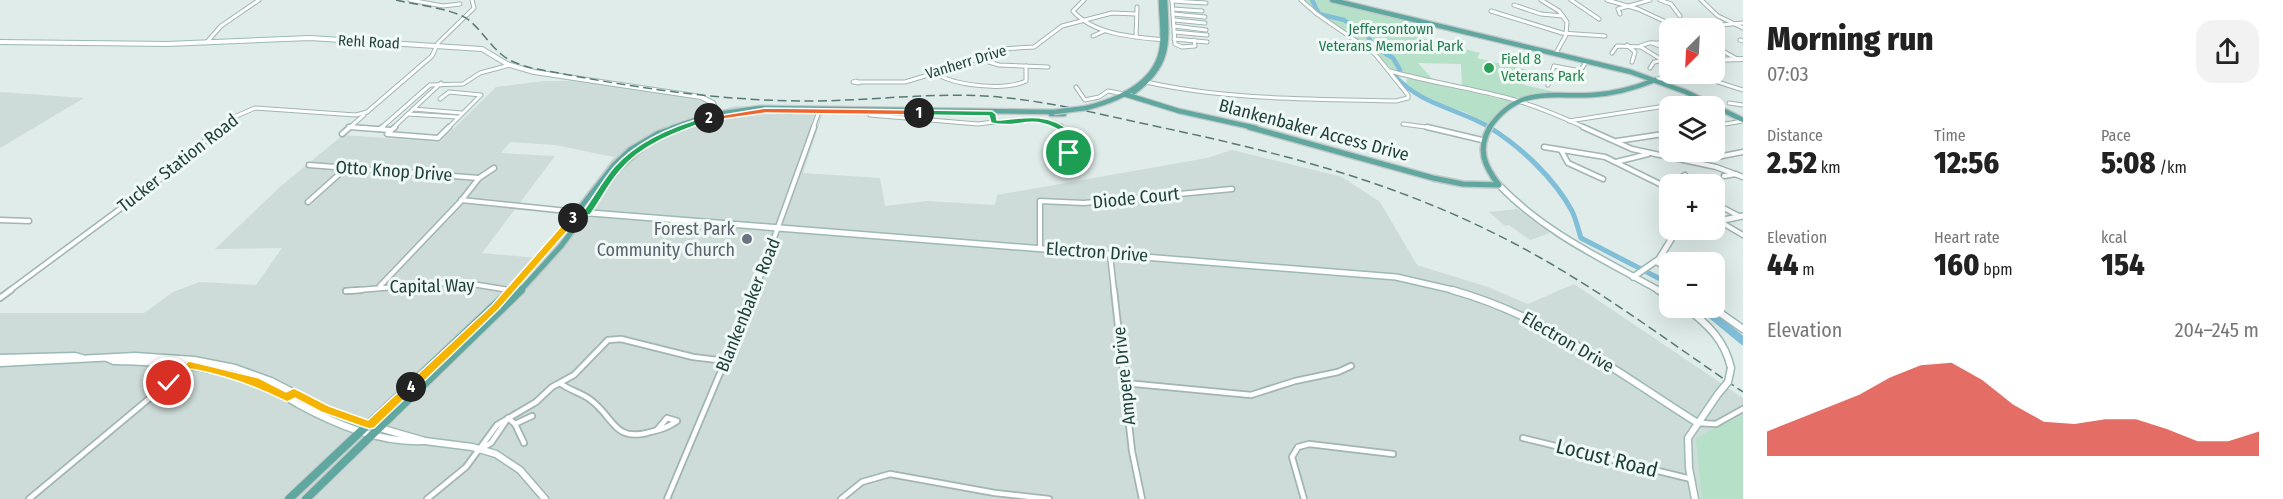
<!DOCTYPE html>
<html lang="en">
<head>
<meta charset="utf-8">
<style>
  body { margin:0; font-family:"Fira Sans Condensed",sans-serif; background:#f2f2f2; color:#222; height:100vh; display:flex; flex-direction:column; font-size:22px; white-space:nowrap }
  * { box-sizing:border-box; margin:0 }
  p { font-size:20px; color:#767676 }
  .icon { flex:none; width:33px; height:33px; fill:none; stroke:currentColor; stroke-width:2; stroke-linecap:round; stroke-linejoin:round }
  .map { position:relative; flex:1; overflow:hidden }
  .sheet { display:flex; flex-direction:column; background:#fff; width:540px }
  .sheet>* { flex:none }
  .needle { width:39px; rotate:204deg }
  .fabs { position:absolute; left:1659px; top:18px; display:grid; gap:12px }
  .fabs a { display:grid; place-items:center; width:66px; height:66px; border-radius:12px; background:#fff; box-shadow:0 6px 24px #0002; font-size:30px }
  .pin { position:absolute; display:grid; place-items:center; width:51px; height:51px; color:#fff; margin:-26px; border:3px solid #fff; border-radius:50%; box-shadow:0 2px 6px #0007 }
  .km { position:absolute; width:30px; height:30px; margin:-15px; border-radius:50%; background:#222; color:#fff; font-size:16px; line-height:30px; text-align:center }
  .round { display:grid; place-items:center; flex:none; width:63px; height:63px; border-radius:18px; background:#f2f2f2 }
  .summary { display:flex; align-items:center; justify-content:space-between; height:102px; padding:0 24px }
  h1 { font-size:33px; font-weight:800; line-height:45px }
  .stats { display:grid; grid-template-columns:repeat(3,1fr); gap:9px; height:102px; padding:6px 24px }
  .stats div { display:grid; align-content:center }
  .stats b { font-size:30px; font-weight:800 }
  .stats small { font-size:16px; font-weight:400 }
  .stats p { font-size:16px }
  .chart { height:168px; padding:12px 24px }
  .chart p { display:flex; justify-content:space-between }
  .chart svg { width:100%; height:108px; margin-top:6px; fill:#d93025; opacity:.7 }
  main { display:flex; flex:1; min-height:0 }
  .map>svg:first-child { display:block }
</style>
</head>
<body>
<main>
<div class="map">
<svg width="1743" height="499" viewBox="0 0 1743 499">
  <rect width="100%" height="100%" fill="#dfece9"/>
  <g fill="#cddcd8" fill-rule="evenodd">
    <path d="M 545,81 L 577,81 L 685,96 L 704,102 L 709,108 L 710,113 L 735,106 L 825,106 L 803,173 L 880,178 L 885,206 L 927,201 L 995,205 L 997,195 L 1207,158 L 1232,150 L 1342,177 L 1380,202 L 1417,265 L 1488,287 L 1528,304 L 1574,284 L 1743,398 L 1743,499 L 0,499 L 0,313 L 144,313 L 173,292 L 200,282 L 256,285 L 282,248 L 215,249 L 281,186 L 343,135 L 440,142 L 496,87 ZM 510,142 L 555,145 L 614,157 L 537,258 L 482,253 L 555,156 L 501,153 Z"/>
    <polygon points="0,92 84,98 0,148"/>
    <polygon points="1517,209 1550,233 1530,240 1509,225 1505,226 1489,212"/>
  </g>
  <g fill="#b6e0c7">
    <polygon points="1302,0 1328,0 1423,22 1415,33 1422,38 1480,53 1477,58 1527,70 1524,85 1564,94 1541,94 1514,98 1462,87 1461,64 1418,63 1436,83 1390,68 1367,46 1335,28"/>
    <polygon points="1407,78 1511,101 1487,124 1465,112 1428,101 1406,84"/>
    <path d="M 1743,415 L 1743,499 L 1702,499 L 1696,439 C 1708,430 1729,421 1743,415 Z"/>
  </g>
  <g fill="none" stroke-linecap="round" stroke-linejoin="round">
    <path stroke="#81bed8" stroke-width="4.5" d="M 1312,0 L 1319,14 L 1344,20 L 1368,36 L 1373,46 L 1393,58 L 1400,70 L 1395,76 C 1422,106 1458,108 1491,128"/>
    <path stroke="#81bed8" stroke-width="5" d="M 1489,127 C 1521,147 1554,178 1572,211 C 1576,219 1578,229 1581,238 L 1670,284"/>
    <polyline stroke="#81bed8" stroke-width="8" points="1703,308 1743,341"/>
    <defs>
      <g id="street-far2">
        <polyline points="410,0 443,6 460,4"/>
        <path d="M 1084,0 L 1073,11 C 1094,35 1134,37 1164,40"/>
        <polyline points="1172,0 1175,44 1182,47 1195,46 1194,40"/>
        <polyline points="1541,0 1559,11 1567,22 1566,35 1556,53"/>
        <polyline points="1571,0 1599,19"/>
        <polyline points="1607,0 1638,9 1679,28"/>
        <polyline points="1660,0 1671,4 1680,16"/>
        <polyline points="1701,0 1718,16 1743,28"/>
        <polyline points="1172,1 1206,3"/>
        <polyline points="1514,5 1541,14 1563,16"/>
        <polyline points="1173,9 1202,11"/>
        <polyline points="1491,11 1562,33 1605,36"/>
        <polyline points="1173,14 1205,17"/>
        <polyline points="1620,14 1618,9 1650,0"/>
        <polyline points="1174,20 1205,23"/>
        <polyline points="1721,25 1743,23"/>
        <polyline points="1174,26 1206,30"/>
        <polyline points="1174,32 1207,35"/>
        <polyline points="1093,36 1104,31"/>
        <polyline points="1136,37 1137,7"/>
        <polyline points="1174,39 1207,42"/>
        <polyline points="1740,40 1743,41"/>
        <polyline points="207,42 221,26 259,0"/>
        <polyline points="1652,43 1670,50"/>
        <polyline points="1627,45 1635,52 1632,62"/>
        <polyline points="1640,46 1649,43 1670,43"/>
        <polyline points="1714,46 1737,59"/>
        <polyline points="1612,53 1617,46 1641,47 1670,65"/>
        <polyline points="979,59 999,65 1048,67"/>
        <polyline points="1650,68 1654,62 1660,61"/>
        <path d="M 1390,71 C 1428,82 1466,87 1504,97 C 1532,104 1560,116 1586,128"/>
        <path d="M 935,73 C 955,86 1005,91 1026,81 L 1026,66"/>
        <polyline points="1693,74 1743,90"/>
        <polygon points="856,81 859,83 853,82"/>
        <polyline points="858,82 905,82 968,63 999,49 1034,47 1062,26 1112,13 1136,14"/>
        <path d="M 1146,82 C 1226,100 1314,99 1396,101 L 1408,98 L 1408,95 L 1375,54 L 1317,14 L 1301,0"/>
        <polyline points="1548,85 1554,66 1580,71 1587,61"/>
        <polyline points="1076,87 1085,100 1099,97 1108,91 1124,94"/>
        <polyline points="440,99 449,92 481,95 448,128"/>
        <polyline points="1729,103 1743,105"/>
        <polyline points="413,109 462,113"/>
        <path d="M 992,111 L 994,122 C 1017,123 1043,114 1063,128"/>
        <polyline points="408,114 457,117"/>
        <polyline points="870,115 978,124 994,122"/>
        <polyline points="1569,121 1704,100"/>
        <polyline points="1403,124 1433,128"/>
        <polyline points="1714,126 1743,121"/>
        <polyline points="349,127 367,128"/>
        <polyline points="218,128 234,117 255,108 356,115 367,112 432,56 438,43 474,8 472,0"/>
        <polyline points="349,128 364,115"/>
        <polyline points="381,128 430,85 463,84 480,73 510,65"/>
        <polyline points="393,128 441,83"/>
        <polyline points="813,128 820,109"/>
      </g>
      <g id="street-far1">
        <polyline points="349,127 390,130"/>
        <polyline points="395,127 387,134 438,138 449,127"/>
        <polyline points="1061,127 1068,138 1069,154"/>
        <polyline points="1427,127 1482,140"/>
        <polyline points="1583,127 1632,149 1716,167 1743,177"/>
        <polyline points="380,129 383,127"/>
        <polyline points="342,134 350,127"/>
        <polyline points="1617,141 1670,133"/>
        <polyline points="1544,147 1605,157 1670,189"/>
        <polyline points="1561,150 1568,163 1603,179"/>
        <polyline points="1697,161 1743,152"/>
        <polyline points="1616,162 1648,154"/>
        <polyline points="309,165 479,178"/>
        <polyline points="1724,176 1736,174"/>
        <polyline points="1672,184 1685,175"/>
        <polyline points="461,200 577,212"/>
        <polyline points="308,202 346,168"/>
        <polyline points="1714,203 1739,216"/>
        <polyline points="0,220 29,221"/>
        <polyline points="1719,221 1743,235"/>
        <polyline points="1040,248 1040,201 1084,203 1232,189"/>
        <polyline points="1110,254 1114,291"/>
        <polyline points="380,286 461,201 479,178 494,168"/>
        <polyline points="9,291 178,166 220,127"/>
        <polyline points="346,291 445,283 472,284 509,290"/>
        <polyline points="755,291 814,127"/>
      </g>
      <g id="street">
        <polyline points="1114,290 1132,451 1142,499"/>
        <polyline points="346,291 361,290"/>
        <polyline points="0,298 11,290"/>
        <path d="M 560,383 C 570,391 583,393 592,401 C 614,418 614,441 647,433 C 658,430 668,428 677,421 L 667,418 L 657,430"/>
        <polyline points="1125,383 1251,395 1295,381 1338,372 1351,366"/>
        <polyline points="508,418 515,424 532,416"/>
        <polyline points="1698,423 1716,424 1743,409"/>
        <polyline points="515,424 524,443"/>
        <polyline points="1523,438 1691,479"/>
        <polyline points="482,448 491,443 508,418"/>
        <polyline points="29,499 187,367"/>
        <polyline points="427,499 466,467 497,425 536,402 552,387 574,375 608,340 621,339 693,357 726,361"/>
        <polyline points="667,499 755,290"/>
        <polyline points="841,499 862,482 890,474 995,493 1049,499"/>
        <polyline points="1304,499 1292,457 1298,447 1309,444 1393,454"/>
      </g>
      <g id="secondary-far2">
        <polyline points="0,42 167,44 310,38 482,49 507,64 534,72 701,97 713,103 719,116"/>
        <polyline points="1714,60 1743,59"/>
        <polyline points="1656,80 1674,74"/>
      </g>
      <g id="secondary-far1">
        <path d="M 1499,185 C 1545,233 1603,259 1660,291"/>
        <polyline points="578,212 1396,277 1457,291"/>
        <polyline points="1714,222 1743,216"/>
        <polyline points="1657,262 1670,269"/>
        <polyline points="1633,277 1659,259 1675,233 1682,230"/>
      </g>
      <g id="secondary">
        <path d="M 1452,290 C 1546,316 1615,371 1696,422"/>
        <polyline points="1658,290 1670,297"/>
        <path d="M 1686,308 C 1708,324 1725,341 1731,368"/>
        <polyline points="1713,308 1743,329"/>
        <polyline points="0,358 75,356 82,358"/>
        <path d="M 107,358 L 114,361 C 161,362 209,365 254,381 C 270,387 284,396 298,404 C 337,425 380,443 424,441"/>
        <polyline points="0,363 135,356 194,360 235,368 271,381 325,409 373,426 425,441 472,447 496,454 520,470 545,499"/>
        <polyline points="1695,499 1689,468 1688,438 1718,394"/>
      </g>
      <g id="primary-far2">
        <polyline points="1332,0 1631,72 1686,92 1743,120"/>
        <path d="M 1134,92 C 1171,64 1167,42 1165,0"/>
        <polyline points="1124,94 1179,111 1256,128"/>
        <path d="M 1086,108 C 1118,100 1157,84 1162,47 C 1164,32 1161,16 1161,0"/>
        <polyline points="1051,114 1064,114"/>
        <polyline points="672,128 710,115 760,108 1054,112"/>
        <path d="M 1489,128 C 1518,86 1548,97 1592,95 C 1614,94 1635,88 1655,80"/>
      </g>
      <g id="primary-far1">
        <polyline points="1249,127 1433,178 1463,184 1499,185"/>
        <path d="M 1490,127 C 1477,149 1484,166 1499,185"/>
        <polyline points="509,291 547,250 614,165 630,150 659,133 677,127"/>
        <polyline points="520,291 561,246 617,170 645,145"/>
      </g>
      <g id="primary">
        <polyline points="289,499 511,290"/>
        <polyline points="306,499 521,290"/>
      </g>
    </defs>
    <use href="#street-far2" stroke="#a1b5b1" stroke-width="5"/>
    <use href="#street-far1" stroke="#a1b5b1" stroke-width="7"/>
    <use href="#street" stroke="#a1b5b1" stroke-width="8"/>
    <use href="#secondary-far2" stroke="#9cb9b3" stroke-width="6"/>
    <use href="#secondary-far1" stroke="#9cb9b3" stroke-width="8"/>
    <use href="#secondary" stroke="#9cb9b3" stroke-width="9"/>
    <use href="#primary-far2" stroke="#c0c9c8" stroke-width="7"/>
    <use href="#primary-far1" stroke="#c0c9c8" stroke-width="8"/>
    <use href="#primary" stroke="#c0c9c8" stroke-width="10"/>
    <use href="#street-far2" stroke="#fff" stroke-width="3"/>
    <use href="#street-far1" stroke="#fff" stroke-width="4"/>
    <use href="#street" stroke="#fff" stroke-width="4.5"/>
    <use href="#secondary-far2" stroke="#fff" stroke-width="4"/>
    <use href="#secondary-far1" stroke="#fff" stroke-width="5"/>
    <use href="#secondary" stroke="#fff" stroke-width="6"/>
    <use href="#primary-far2" stroke="#5fa79f" stroke-width="4.5"/>
    <use href="#primary-far1" stroke="#5fa79f" stroke-width="5"/>
    <use href="#primary" stroke="#5fa79f" stroke-width="8"/>
    <path stroke="#587a76" stroke-width="1.5" stroke-dasharray="9 4.5" stroke-linecap="butt" d="M 396,0 C 416,5 449,8 466,18 C 480,28 488,43 501,54 C 512,64 533,69 548,71 C 630,87 715,100 799,101 C 868,102 938,90 1008,98 C 1056,103 1103,115 1150,125 C 1282,153 1399,182 1519,246 C 1598,288 1669,342 1743,392"/>
    <defs>
      <polyline id="secondary-bridge" points="1718,394 1728,382 1731,368"/>
      <polyline id="primary-bridge" points="1054,112 1086,108"/>
    </defs>
    <use href="#secondary-bridge" stroke="#9cb9b3" stroke-width="9" stroke-linecap="butt"/>
    <use href="#primary-bridge" stroke="#c0c9c8" stroke-width="7" stroke-linecap="butt"/>
    <use href="#secondary-bridge" stroke="#fff" stroke-width="6"/>
    <use href="#primary-bridge" stroke="#5fa79f" stroke-width="4.5"/>
  </g>
  <path fill="#22a559" stroke="#fff" stroke-width="1.5" d="M 919,110 L 992,111 L 996,114 L 997,120 L 1001,120 C 1026,117 1049,113 1070,131 L 1073,153 L 1066,154 L 1062,132 C 1028,112 1022,130 991,123 L 989,116 L 917,115 L 917,111 Z"/>
  <polygon fill="#f0652b" stroke="#fff" stroke-width="1.5" points="765,108 919,110 923,113 919,115 765,113 709,121 705,118"/>
  <path fill="#22a559" stroke="#fff" stroke-width="1.5" d="M 709,116 L 713,118 L 711,120 C 679,131 641,144 619,172 C 608,185 600,201 590,215 L 581,215 L 577,220 L 570,220 L 569,218 L 575,210 L 584,210 C 594,196 603,180 614,167 C 638,140 675,125 709,116 Z"/>
  <polygon fill="#f5b400" stroke="#fff" stroke-width="1.5" points="573,215 578,218 577,220 499,309 415,390 407,390 407,384 492,305 570,216"/>
  <path fill="#f5b400" stroke="#fff" stroke-width="1.5" d="M 189,361 L 259,378 L 286,392 L 294,388 L 298,390 L 329,406 L 368,420 L 407,384 L 415,384 L 417,387 L 374,428 L 369,429 L 321,412 L 295,398 L 287,402 L 283,400 C 253,385 224,375 191,369 L 173,386 L 165,386 L 165,380 Z"/>
  <circle fill="#2e9e5b" stroke="#f0f9f6" stroke-width="2" cx="1489" cy="68" r="6"/>
  <circle fill="#6b7280" stroke="#f0f9f6" stroke-width="2" cx="747" cy="239" r="6"/>
  <g text-anchor="middle" stroke-width="6" stroke-linejoin="round" paint-order="stroke">
    <g font-size="15" fill="#247a52" stroke="#f0f9f6">
      <text x="1391" y="34">Jeffersontown<tspan x="1391" dy="17">Veterans Memorial Park</tspan></text>
    </g>
    <g font-size="15" fill="#1e3f3b" stroke="#f0f9f6">
      <text transform="translate(369 42) rotate(3)" y="5">Rehl Road</text>
      <text transform="translate(966 62) rotate(-17)" y="5">Vanherr Drive</text>
    </g>
    <g font-size="15" fill="#27864d" stroke="#f0f9f6" text-anchor="start">
      <text x="1501" y="64">Field 8<tspan x="1501" dy="17">Veterans Park</tspan></text>
    </g>
    <g font-size="18" fill="#1e3f3b" stroke="#f0f9f6">
      <text transform="translate(1314 130) rotate(15)" y="6">Blankenbaker Access Drive</text>
      <text transform="translate(178 163) rotate(-38)" y="6">Tucker Station Road</text>
      <text transform="translate(394 171) rotate(4)" y="6">Otto Knop Drive</text>
      <text transform="translate(1136 198) rotate(-6)" y="6">Diode Court</text>
      <text transform="translate(1097 252) rotate(4)" y="6">Electron Drive</text>
      <text transform="translate(432 286) rotate(-1)" y="6">Capital Way</text>
      <text transform="translate(748 305) rotate(-68)" y="6">Blankenbaker Road</text>
      <text transform="translate(1568 342) rotate(30)" y="6">Electron Drive</text>
      <text transform="translate(1124 376) rotate(-96)" y="6">Ampere Drive</text>
    </g>
    <g font-size="18" fill="#5b616d" stroke="#f0f9f6" text-anchor="end">
      <text x="735" y="235">Forest Park<tspan x="735" dy="21">Community Church</tspan></text>
    </g>
    <g font-size="21" fill="#1e3f3b" stroke="#f0f9f6">
      <text transform="translate(1607 458) rotate(14)" y="7">Locust Road</text>
    </g>
  </g>
</svg>
<div class="fabs">
<a><svg class="needle" viewBox="-14 -14 28 28"><path d="M0-13l5 13h-10z" fill="#e53935"/><path d="M0 13l5-13h-10z" fill="#767676"/></svg></a>
<a><svg class="icon" aria-label="layers" viewBox="0 0 24 24"><path d="M12 4l9 5-9 5-9-5zM3 14l9 5 9-5"/></svg></a>
<a>+</a>
<a>−</a>
</div>
<div class="pin" style="left:1069px;top:153px;background:#1e9e55"><svg class="icon" aria-label="arrive" viewBox="0 0 24 24"><path d="M6 21V4h12l-3 4 3 4H6"/></svg></div>
<div class="pin" style="left:169px;top:383px;background:#d93025"><svg class="icon" aria-label="check" viewBox="0 0 24 24"><path d="M5 12l5 5 9-10"/></svg></div>
<b class="km" style="left:919px;top:113px">1</b>
<b class="km" style="left:709px;top:118px">2</b>
<b class="km" style="left:573px;top:218px">3</b>
<b class="km" style="left:411px;top:387px">4</b>
</div>
<section class="sheet">
<div class="summary"><div><h1>Morning run</h1><p>07:03</p></div><a class="round"><svg class="icon" aria-label="share" viewBox="0 0 24 24"><path d="M12 15V3M7 8l5-5 5 5M5 13v7h14v-7"/></svg></a></div>
<div class="stats">
<div><p>Distance</p><b>2.52<small> km</small></b></div>
<div><p>Time</p><b>12:56</b></div>
<div><p>Pace</p><b>5:08<small> /km</small></b></div>
</div>
<div class="stats">
<div><p>Elevation</p><b>44<small> m</small></b></div>
<div><p>Heart rate</p><b>160<small> bpm</small></b></div>
<div><p>kcal</p><b>154</b></div>
</div>
<div class="chart"><p><span>Elevation</span>204–245 m</p>
<svg viewBox="0 0 160 44" preserveAspectRatio="none"><path d="M0 44V34L10 29L20 24L30 19L40 12L50 7L60 6L70 13L80 23L90 30L100 31L110 29L120 29L130 33L140 38L150 38L160 34V44z"/></svg>
</div>
</section>
</main>
</body>
</html>
